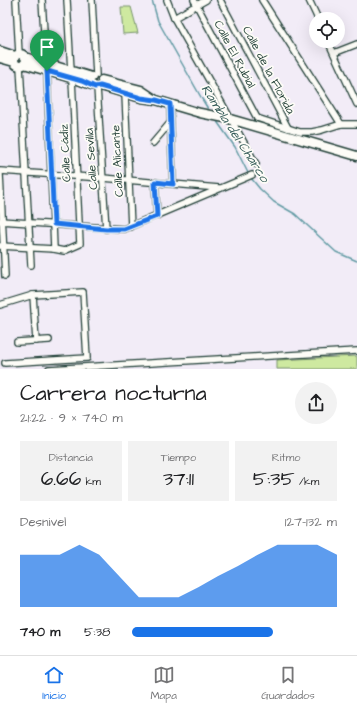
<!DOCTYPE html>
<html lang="es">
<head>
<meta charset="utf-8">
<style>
  body { margin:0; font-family:"Architects Daughter",sans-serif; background:#f2f2f2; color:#202124; height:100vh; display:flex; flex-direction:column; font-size:15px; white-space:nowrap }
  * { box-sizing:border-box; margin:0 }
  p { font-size:13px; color:#757577 }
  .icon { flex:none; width:22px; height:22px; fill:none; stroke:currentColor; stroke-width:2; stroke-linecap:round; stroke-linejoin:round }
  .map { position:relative; height:369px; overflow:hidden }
  .panel { display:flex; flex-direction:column; background:#fff; flex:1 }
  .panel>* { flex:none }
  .fabs { position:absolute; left:309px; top:12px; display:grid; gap:8px }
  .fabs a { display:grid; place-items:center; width:36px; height:36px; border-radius:50%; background:#fff; box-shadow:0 4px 16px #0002; font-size:20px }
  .pin { position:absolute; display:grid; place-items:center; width:34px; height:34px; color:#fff; margin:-41px -17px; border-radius:50% 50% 50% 0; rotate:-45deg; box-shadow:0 0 4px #0007 }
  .pin .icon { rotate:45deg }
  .round { display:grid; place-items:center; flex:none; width:42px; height:42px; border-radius:21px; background:#f2f2f2 }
  .headline { display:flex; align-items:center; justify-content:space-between; height:68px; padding:0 20px }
  h1 { font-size:22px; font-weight:600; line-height:30px }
  .metrics { display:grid; grid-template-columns:repeat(3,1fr); gap:6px; height:68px; padding:4px 20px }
  .metrics div { display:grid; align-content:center; border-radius:0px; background:#f2f2f2; text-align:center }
  .metrics b { font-size:20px; font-weight:600 }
  .metrics small { font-size:11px; font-weight:400 }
  .metrics p { font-size:11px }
  .chart { height:112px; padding:8px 20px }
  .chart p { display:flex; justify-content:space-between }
  .chart svg { width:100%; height:72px; margin-top:4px; fill:#1a73e8; opacity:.7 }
  ul { padding:0 20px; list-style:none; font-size:13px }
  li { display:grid; grid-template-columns:64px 48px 1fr; align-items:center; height:30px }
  li i { height:10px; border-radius:5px; background:#1a73e8 }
  .menu { display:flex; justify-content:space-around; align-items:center; height:56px; border-top:1px solid #e0e0e0; background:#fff; font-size:11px; color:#757577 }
  .menu a { display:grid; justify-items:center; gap:2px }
  .menu .active { color:#1a73e8 }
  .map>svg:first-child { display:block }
</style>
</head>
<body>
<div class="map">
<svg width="357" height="369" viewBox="0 0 357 369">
  <rect width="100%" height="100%" fill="#f2ecf7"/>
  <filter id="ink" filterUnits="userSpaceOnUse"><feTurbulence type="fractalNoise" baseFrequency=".025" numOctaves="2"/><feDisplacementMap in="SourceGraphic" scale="8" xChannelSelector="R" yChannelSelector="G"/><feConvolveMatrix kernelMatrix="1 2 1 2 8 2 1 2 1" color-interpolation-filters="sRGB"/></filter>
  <g filter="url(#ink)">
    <g fill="#cee9a0" stroke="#76936a">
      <polygon points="121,7 131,7 138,33 123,34"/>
      <polygon points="357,356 357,369 277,369 277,360"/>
    </g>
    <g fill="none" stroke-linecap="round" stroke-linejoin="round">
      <g stroke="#629ba4" stroke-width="1.5">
        <polyline points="152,0 158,21 202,99 210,112"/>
        <polyline points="216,120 235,147 249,175"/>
        <polyline points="251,178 260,189 274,202 295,214 336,252 357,261"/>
      </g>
      <defs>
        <g id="minor">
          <polyline points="16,0 19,54"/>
          <polyline points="42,0 46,64"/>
          <polyline points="67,0 71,71"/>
          <polyline points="92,0 96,75"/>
          <polyline points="167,0 174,18 256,164"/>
          <polyline points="194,0 257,118"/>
          <polyline points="220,0 288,128"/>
          <polyline points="262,0 341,124"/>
          <polyline points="309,0 318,19"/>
          <polyline points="174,18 206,0"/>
          <polyline points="328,41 357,104"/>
          <polyline points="334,53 357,44"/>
          <polyline points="20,66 31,265"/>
          <polyline points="47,71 54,249"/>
          <polyline points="97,87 106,229"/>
          <polyline points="125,94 131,227"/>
          <polyline points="170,104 173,184"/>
          <polyline points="257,118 300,132 312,132 322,130 341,124 357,124"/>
          <polyline points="153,143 170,123"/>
          <polyline points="0,171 103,178 219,188"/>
          <polyline points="0,174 5,276"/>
          <polyline points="155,182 157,216"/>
          <polyline points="0,221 124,229 252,175"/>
          <polyline points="0,246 54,249 64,251 80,244 72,79"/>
          <polyline points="0,305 33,295 36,341"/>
          <polyline points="17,342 49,340"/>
          <polyline points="5,363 87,358 83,292 33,295"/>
          <polyline points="49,369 357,351"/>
        </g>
        <g id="secondary">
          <polyline points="0,51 15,56"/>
          <circle cx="20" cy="60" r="6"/>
          <polyline points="25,57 92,77"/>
          <polyline points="0,58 14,62"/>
          <polyline points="24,64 81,81 92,85"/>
          <polyline points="102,80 141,90 153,98"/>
          <polyline points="101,86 141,98 156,100 200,113 230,119 357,156"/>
        </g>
      </defs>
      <use href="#minor" stroke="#1f3d34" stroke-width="8"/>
      <use href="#secondary" stroke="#1f3d34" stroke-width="11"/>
      <use href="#minor" stroke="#fdfcf7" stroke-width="5.5"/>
      <use href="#secondary" stroke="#fdfcf7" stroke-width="8"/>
    </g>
  </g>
  <g fill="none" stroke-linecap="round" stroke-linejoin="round" filter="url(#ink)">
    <defs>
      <polygon id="route" points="47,71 82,81 95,87 100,86 141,98 156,100 170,104 173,184 155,182 157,216 124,229 106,229 54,224"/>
    </defs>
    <use href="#route" stroke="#fff" stroke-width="8"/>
    <use href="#route" stroke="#1a73e8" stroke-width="5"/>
  </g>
  <g text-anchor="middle" stroke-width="3.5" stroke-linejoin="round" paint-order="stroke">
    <g font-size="12" fill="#1f3d34" stroke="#fdfcf7">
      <text transform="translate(235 54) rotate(62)" y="4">Calle El Rubial</text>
      <text transform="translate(269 70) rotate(62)" y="4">Calle de la Florida</text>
      <text transform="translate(65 153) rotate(-93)" y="4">Calle Cádiz</text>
      <text transform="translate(91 159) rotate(-94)" y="4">Calle Sevilla</text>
      <text transform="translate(117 161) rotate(-93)" y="4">Calle Alicante</text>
    </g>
    <g font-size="13" font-style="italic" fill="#355c59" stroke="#fdfcf7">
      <text transform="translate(236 133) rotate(57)" y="5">Rambla del Charco</text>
    </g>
  </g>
</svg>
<div class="fabs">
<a><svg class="icon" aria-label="locate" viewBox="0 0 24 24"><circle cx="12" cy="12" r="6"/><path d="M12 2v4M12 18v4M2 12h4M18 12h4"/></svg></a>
</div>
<div class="pin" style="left:47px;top:71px;background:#1e9e55"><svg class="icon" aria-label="arrive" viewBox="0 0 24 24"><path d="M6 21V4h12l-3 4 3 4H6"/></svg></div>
</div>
<section class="panel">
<div class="headline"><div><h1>Carrera nocturna</h1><p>21:22 · 9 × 740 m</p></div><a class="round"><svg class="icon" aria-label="share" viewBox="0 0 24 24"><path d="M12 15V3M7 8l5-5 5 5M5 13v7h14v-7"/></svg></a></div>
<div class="metrics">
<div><p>Distancia</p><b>6.66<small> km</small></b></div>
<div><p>Tiempo</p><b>37:11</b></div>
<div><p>Ritmo</p><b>5:35<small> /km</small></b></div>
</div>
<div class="chart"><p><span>Desnivel</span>127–132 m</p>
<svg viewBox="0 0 160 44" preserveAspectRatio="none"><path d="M0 44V12L10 12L20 12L30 6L40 12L50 25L60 38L70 38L80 38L90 32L100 25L110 19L120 12L130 6L140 6L150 6L160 12V44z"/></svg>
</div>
<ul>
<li><b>740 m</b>5:38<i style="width:69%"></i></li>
</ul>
</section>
<nav class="menu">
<a class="active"><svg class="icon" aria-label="home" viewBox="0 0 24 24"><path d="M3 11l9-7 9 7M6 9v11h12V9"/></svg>Inicio</a>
<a><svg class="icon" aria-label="map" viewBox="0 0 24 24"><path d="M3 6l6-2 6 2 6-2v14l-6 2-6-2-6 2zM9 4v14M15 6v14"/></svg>Mapa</a>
<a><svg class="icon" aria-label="saved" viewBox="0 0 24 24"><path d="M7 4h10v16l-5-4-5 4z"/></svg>Guardados</a>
</nav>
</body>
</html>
